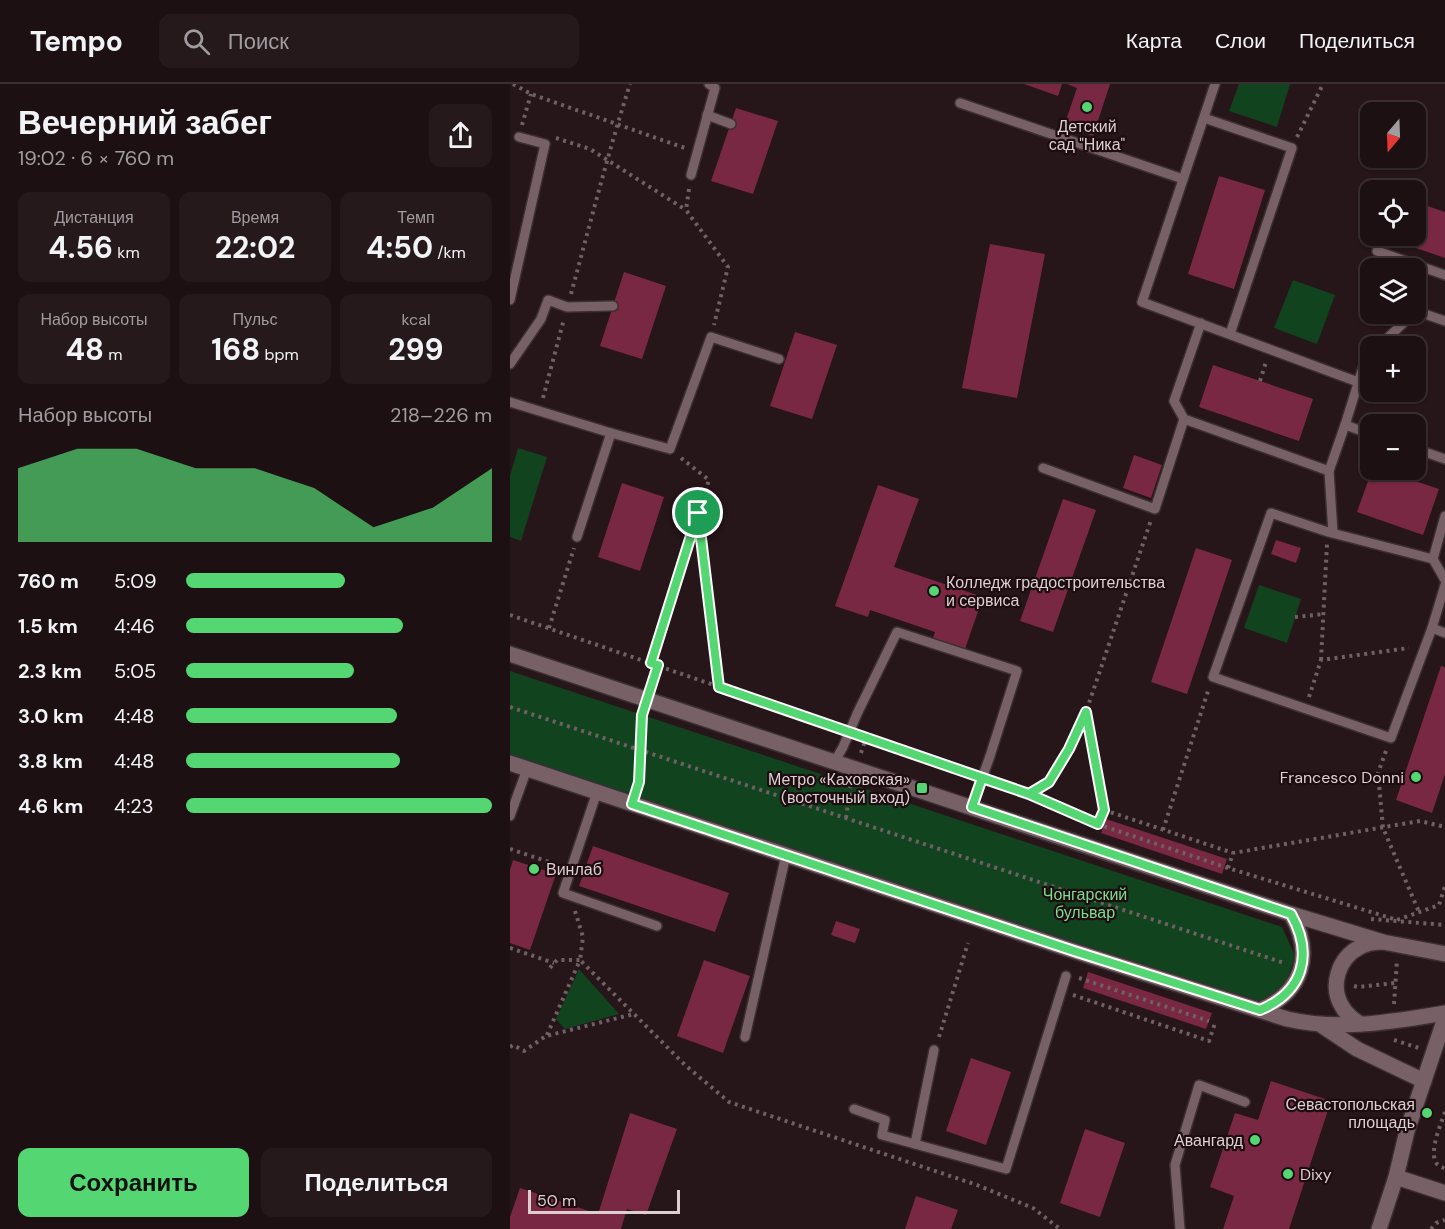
<!DOCTYPE html>
<html lang="ru">
<head>
<meta charset="utf-8">
<style>
  body { margin:0; font-family:"DM Sans",sans-serif; background:#25191c; color:#f1f3f6; height:100vh; display:flex; flex-direction:column; font-size:22px; white-space:nowrap }
  * { box-sizing:border-box; margin:0 }
  p { font-size:20px; color:#a09da0 }
  .icon { flex:none; width:33px; height:33px; fill:none; stroke:currentColor; stroke-width:2; stroke-linecap:round; stroke-linejoin:round }
  .map { position:relative; flex:1; overflow:hidden }
  .drawer { display:flex; flex-direction:column; background:#1c1013; width:510px }
  .drawer>* { flex:none }
  .needle { width:39px; rotate:199deg }
  .fabs { position:absolute; left:850px; top:18px; display:grid; gap:12px }
  .fabs a { display:grid; place-items:center; width:66px; height:66px; border-radius:12px; background:#1c1013; box-shadow:0 2px 4px #0004,0 0 0 2px #3a3033; font-size:30px }
  .scale { position:absolute; left:18px; bottom:15px; width:152px; box-sizing:border-box; padding-left:6px; border:3px solid #dccfd2; border-top:0; font-size:16px; line-height:21px; white-space:nowrap; color:#dccfd2; -webkit-text-stroke:4px #1d0c10; paint-order:stroke }
  .pin { position:absolute; display:grid; place-items:center; width:51px; height:51px; color:#fff; margin:-26px; border:3px solid #fff; border-radius:50%; box-shadow:0 2px 6px #0007 }
  .round { display:grid; place-items:center; flex:none; width:63px; height:63px; border-radius:12px; background:#25191c }
  .overview { display:flex; align-items:center; justify-content:space-between; height:102px; padding:0 18px }
  h1 { font-size:33px; font-weight:700; line-height:45px }
  .metrics { display:grid; grid-template-columns:repeat(3,1fr); gap:9px; height:102px; padding:6px 18px }
  .metrics div { display:grid; align-content:center; border-radius:12px; background:#25191c; text-align:center }
  .metrics b { font-size:30px; font-weight:700 }
  .metrics small { font-size:16px; font-weight:400 }
  .metrics p { font-size:16px }
  .chart { height:168px; padding:12px 18px }
  .chart p { display:flex; justify-content:space-between }
  .chart svg { width:100%; height:108px; margin-top:6px; fill:#54d672; opacity:.7 }
  .button { display:flex; gap:12px; margin-top:auto; padding:12px 18px }
  .button a { flex:1; height:69px; border-radius:12px; background:#54d672; color:#111; font-size:24px; font-weight:700; line-height:69px; text-align:center }
  .button a+a { background:#25191c; color:#f1f3f6 }
  ul { padding:0 18px; list-style:none; font-size:20px }
  li { display:grid; grid-template-columns:96px 72px 1fr; align-items:center; height:45px }
  li i { height:15px; border-radius:8px; background:#54d672 }
  header { display:flex; align-items:center; gap:36px; box-sizing:border-box; height:84px; padding:0 30px; background:#1c1013; border-bottom:2px solid #3a3033 }
  header strong { font-size:28px }
  nav { display:flex; gap:33px; margin-inline-start:auto; font-size:21px }
  .search { width:420px; height:54px; background:#25191c; display:flex; align-items:center; gap:15px; box-sizing:border-box; padding:0 21px; border-radius:12px; color:#a09da0; font-size:22px }
  main { display:flex; flex:1; min-height:0 }
  .map>svg:first-child { display:block }
</style>
</head>
<body>
<header>
<strong>Tempo</strong>
<div class="search"><svg class="icon" aria-label="search" viewBox="0 0 24 24"><circle cx="10" cy="10" r="6"/><path d="M15 15l6 6"/></svg>Поиск</div>
<nav><a>Карта</a><a>Слои</a><a>Поделиться</a></nav>
</header>
<main>
<section class="drawer">
<div class="overview"><div><h1>Вечерний забег</h1><p>19:02 · 6 × 760 m</p></div><a class="round"><svg class="icon" aria-label="share" viewBox="0 0 24 24"><path d="M12 15V3M7 8l5-5 5 5M5 13v7h14v-7"/></svg></a></div>
<div class="metrics">
<div><p>Дистанция</p><b>4.56<small> km</small></b></div>
<div><p>Время</p><b>22:02</b></div>
<div><p>Темп</p><b>4:50<small> /km</small></b></div>
</div>
<div class="metrics">
<div><p>Набор высоты</p><b>48<small> m</small></b></div>
<div><p>Пульс</p><b>168<small> bpm</small></b></div>
<div><p>kcal</p><b>299</b></div>
</div>
<div class="chart"><p><span>Набор высоты</span>218–226 m</p>
<svg viewBox="0 0 160 44" preserveAspectRatio="none"><path d="M0 44V14L10 10L20 6L30 6L40 6L50 10L60 14L70 14L80 14L90 18L100 22L110 30L120 38L130 34L140 30L150 22L160 14V44z"/></svg>
</div>
<ul>
<li><b>760 m</b>5:09<i style="width:52%"></i></li>
<li><b>1.5 km</b>4:46<i style="width:71%"></i></li>
<li><b>2.3 km</b>5:05<i style="width:55%"></i></li>
<li><b>3.0 km</b>4:48<i style="width:69%"></i></li>
<li><b>3.8 km</b>4:48<i style="width:70%"></i></li>
<li><b>4.6 km</b>4:23<i style="width:100%"></i></li>
</ul>
<div class="button"><a>Сохранить</a><a>Поделиться</a></div>
</section>
<div class="map">
<svg width="935" height="1145" viewBox="0 0 935 1145">
  <rect width="100%" height="100%" fill="#261519"/>
  <g fill="#11431e">
    <polygon points="729,0 780,0 767,43 719,27"/>
    <polygon points="783,196 825,211 807,260 764,244"/>
    <polygon points="8,364 37,373 11,457 0,453 0,392"/>
    <polygon points="749,501 791,515 777,559 734,544"/>
    <polygon points="0,587 772,843 785,872 774,904 747,919 0,670"/>
    <polygon points="69,885 109,930 55,945 46,935"/>
  </g>
  <g fill="#792843">
    <polygon points="514,0 552,0 548,12"/>
    <polygon points="557,0 600,0 583,52 554,42 567,4"/>
    <polygon points="226,24 268,37 243,110 201,97"/>
    <polygon points="709,92 755,106 724,205 678,190"/>
    <polygon points="906,118 935,128 935,174 871,152 906,152"/>
    <polygon points="480,160 535,170 507,314 452,304"/>
    <polygon points="114,188 156,202 132,275 90,262"/>
    <polygon points="285,248 327,261 302,335 260,322"/>
    <polygon points="703,281 803,315 789,357 689,323"/>
    <polygon points="624,371 652,381 641,414 613,404"/>
    <polygon points="862,386 872,386 929,405 913,451 847,428"/>
    <polygon points="112,399 154,413 130,487 88,473"/>
    <polygon points="368,401 409,415 384,483 473,513 455,565 423,554 425,548 360,526 358,533 325,522"/>
    <polygon points="553,415 586,426 543,548 510,537"/>
    <polygon points="766,456 791,464 786,479 761,470"/>
    <polygon points="686,464 722,476 677,610 641,598"/>
    <polygon points="931,582 935,583 935,690 922,729 886,716"/>
    <polygon points="596,735 717,775 712,790 591,749"/>
    <polygon points="83,762 219,809 205,848 69,802"/>
    <polygon points="3,776 46,790 20,866 0,859 0,786"/>
    <polygon points="326,837 350,845 345,859 321,851"/>
    <polygon points="194,876 240,892 213,969 167,952"/>
    <polygon points="578,888 702,929 696,945 573,904"/>
    <polygon points="461,974 501,988 476,1061 436,1047"/>
    <polygon points="761,997 821,1017 779,1145 713,1145 724,1112 700,1103 725,1029 748,1036"/>
    <polygon points="120,1029 167,1045 136,1131 117,1125 111,1145 0,1145 0,1133 10,1104 88,1130"/>
    <polygon points="575,1045 615,1059 590,1133 550,1119"/>
    <polygon points="406,1112 448,1126 441,1145 395,1145"/>
  </g>
  <g fill="none" stroke-linecap="round" stroke-linejoin="round">
    <defs>
      <g id="lane">
        <polyline points="705,0 632,218 848,298"/>
        <polyline points="450,19 673,95"/>
        <polyline points="197,31 221,40"/>
        <polyline points="694,34 782,64 720,250"/>
        <polyline points="181,91 205,4 199,0"/>
        <polyline points="867,167 935,191"/>
        <polyline points="0,216 35,60 9,53"/>
        <polyline points="906,227 935,237"/>
        <polyline points="691,239 664,317 674,335 819,387 835,341"/>
        <polyline points="869,262 903,230"/>
        <polyline points="861,271 855,277 835,341 861,350"/>
        <polyline points="0,280 31,235 38,216 57,223 103,222"/>
        <polyline points="0,318 101,349 67,453"/>
        <polyline points="101,349 160,365 201,253 269,275"/>
        <polyline points="906,365 935,375"/>
        <polyline points="533,384 645,425 674,335"/>
        <polyline points="819,387 823,449"/>
        <polyline points="935,432 923,475 935,496"/>
        <polyline points="923,475 818,448 761,429 703,593 881,654 922,544 935,501"/>
        <polyline points="922,544 935,549"/>
        <polyline points="325,677 333,663 347,630 387,548 507,587 480,672 462,723"/>
        <polyline points="87,708 53,809 147,842"/>
        <polyline points="0,732 17,685"/>
        <polyline points="235,953 276,771"/>
        <polyline points="344,1025 375,1036 372,1051 496,1085 556,892"/>
        <polyline points="405,1060 424,966"/>
        <polyline points="670,1145 665,1081 689,1001 735,1018"/>
      </g>
      <g id="street">
        <path d="M 750,926 C 793,908 804,870 781,830"/>
        <path d="M 850,940 C 844,936 837,931 833,924 C 819,903 828,874 850,863 C 857,859 865,858 873,858"/>
        <polyline points="886,1093 935,1109"/>
      </g>
      <g id="secondary">
        <polyline points="0,570 781,830 873,858 935,870"/>
        <path d="M 0,679 L 564,867 L 777,935 C 829,947 883,938 935,929"/>
        <polyline points="811,941 847,965 914,997"/>
        <polyline points="869,1145 886,1093 897,1047 935,934"/>
      </g>
    </defs>
    <use href="#lane" stroke="#3b2f32" stroke-width="12"/>
    <use href="#street" stroke="#3b2f32" stroke-width="18"/>
    <use href="#secondary" stroke="#3b2f32" stroke-width="18"/>
    <g stroke="#6f6063" stroke-width="4" stroke-dasharray="3 4.5" stroke-linecap="butt">
      <polyline points="3,0 21,10 175,64"/>
      <polyline points="12,41 21,10"/>
      <polyline points="787,53 813,0"/>
      <polyline points="46,54 80,65 176,126"/>
      <polyline points="179,105 176,126 218,183 204,241"/>
      <path d="M 61,210 C 80,140 98,69 120,0"/>
      <polyline points="750,297 756,278"/>
      <polyline points="33,314 54,235"/>
      <polyline points="171,374 199,396 188,429"/>
      <polyline points="0,531 326,643"/>
      <polyline points="785,533 814,530"/>
      <polyline points="39,544 64,464"/>
      <polyline points="811,576 817,460"/>
      <polyline points="141,579 188,429 209,603"/>
      <polyline points="142,600 148,581"/>
      <polyline points="799,613 811,576 899,564"/>
      <polyline points="0,623 774,879"/>
      <polyline points="576,628 594,726"/>
      <polyline points="350,651 459,690"/>
      <polyline points="876,667 868,689 873,744 909,828"/>
      <polyline points="351,669 356,654"/>
      <polyline points="483,698 519,710 593,742 718,784 887,836 929,821 935,802"/>
      <polyline points="126,706 129,698 132,630"/>
      <polyline points="519,710 539,698 559,665 576,628 641,436"/>
      <polyline points="336,734 341,699"/>
      <polyline points="588,740 594,726 723,769"/>
      <polyline points="653,746 699,604"/>
      <polyline points="0,765 48,781"/>
      <polyline points="718,784 723,769 910,737 935,743"/>
      <polyline points="65,827 73,853 70,876 175,981 219,1018 467,1101 523,1124 550,1145"/>
      <polyline points="861,835 935,841"/>
      <polyline points="0,864 44,879"/>
      <polyline points="569,894 699,937"/>
      <polyline points="844,902 848,903 885,899"/>
      <polyline points="563,911 699,957 705,939"/>
      <polyline points="884,920 887,876"/>
      <polyline points="37,951 70,876 47,876 38,886"/>
      <polyline points="429,953 458,859"/>
      <polyline points="884,956 909,964"/>
      <polyline points="0,963 3,961 14,967 36,952 124,930"/>
      <path d="M 935,1028 C 931,1040 918,1069 927,1080 C 929,1082 932,1083 935,1085"/>
      <polyline points="921,1145 926,1139 935,1136"/>
    </g>
    <use href="#lane" stroke="#786166" stroke-width="9"/>
    <use href="#street" stroke="#786166" stroke-width="15"/>
    <use href="#secondary" stroke="#786166" stroke-width="15"/>
  </g>
  <g fill="none" stroke-linecap="round" stroke-linejoin="round">
    <defs>
      <path id="route" d="M 188,429 L 141,579 L 148,581 L 132,631 L 129,698 L 122,720 L 564,867 L 750,926 C 793,908 804,871 781,830 L 462,723 L 472,694 L 519,710 L 539,698 L 559,665 L 576,628 L 594,726 L 588,740 L 519,710 L 209,603 L 188,429"/>
    </defs>
    <use href="#route" stroke="#fff" stroke-width="12"/>
    <use href="#route" stroke="#54d672" stroke-width="8"/>
  </g>
  <g fill="#54d672" stroke="#1d0c10" stroke-width="2">
    <circle cx="577" cy="23" r="6"/>
    <circle cx="424" cy="507" r="6"/>
    <circle cx="906" cy="693" r="6"/>
    <rect x="406" y="698" width="12" height="12" rx="3"/>
    <circle cx="24" cy="785" r="6"/>
    <circle cx="917" cy="1029" r="6"/>
    <circle cx="745" cy="1056" r="6"/>
    <circle cx="778" cy="1090" r="6"/>
  </g>
  <g text-anchor="middle" stroke-width="4.5" stroke-linejoin="round" paint-order="stroke">
    <g font-size="16" fill="#dccfd2" stroke="#1d0c10" text-anchor="end">
      <text x="577" y="48" text-anchor="middle">Детский<tspan x="577" dy="18">сад "Ника"</tspan></text>
      <text x="436" y="504" text-anchor="start">Колледж градостроительства<tspan x="436" dy="18">и сервиса</tspan></text>
      <text x="894" y="699">Francesco Donni</text>
      <text x="400" y="701">Метро «Каховская»<tspan x="400" dy="18">(восточный вход)</tspan></text>
      <text x="36" y="791" text-anchor="start">Винлаб</text>
      <text x="905" y="1026">Севастопольская<tspan x="905" dy="18">площадь</tspan></text>
      <text x="733" y="1062">Авангард</text>
      <text x="790" y="1096" text-anchor="start">Dixy</text>
    </g>
    <g font-size="16" fill="#7bdc8d" stroke="#1d0c10">
      <text x="575" y="816">Чонгарский<tspan x="575" dy="18">бульвар</tspan></text>
    </g>
  </g>
</svg>
<div class="fabs">
<a><svg class="needle" viewBox="-14 -14 28 28"><path d="M0-13l5 13h-10z" fill="#e53935"/><path d="M0 13l5-13h-10z" fill="#a09da0"/></svg></a>
<a><svg class="icon" aria-label="locate" viewBox="0 0 24 24"><circle cx="12" cy="12" r="6"/><path d="M12 2v4M12 18v4M2 12h4M18 12h4"/></svg></a>
<a><svg class="icon" aria-label="layers" viewBox="0 0 24 24"><path d="M12 4l9 5-9 5-9-5zM3 14l9 5 9-5"/></svg></a>
<a>+</a>
<a>−</a>
</div>
<div class="scale">50 m</div>
<div class="pin" style="left:188px;top:429px;background:#1e9e55"><svg class="icon" aria-label="arrive" viewBox="0 0 24 24"><path d="M6 21V4h12l-3 4 3 4H6"/></svg></div>
</div>
</main>
</body>
</html>
